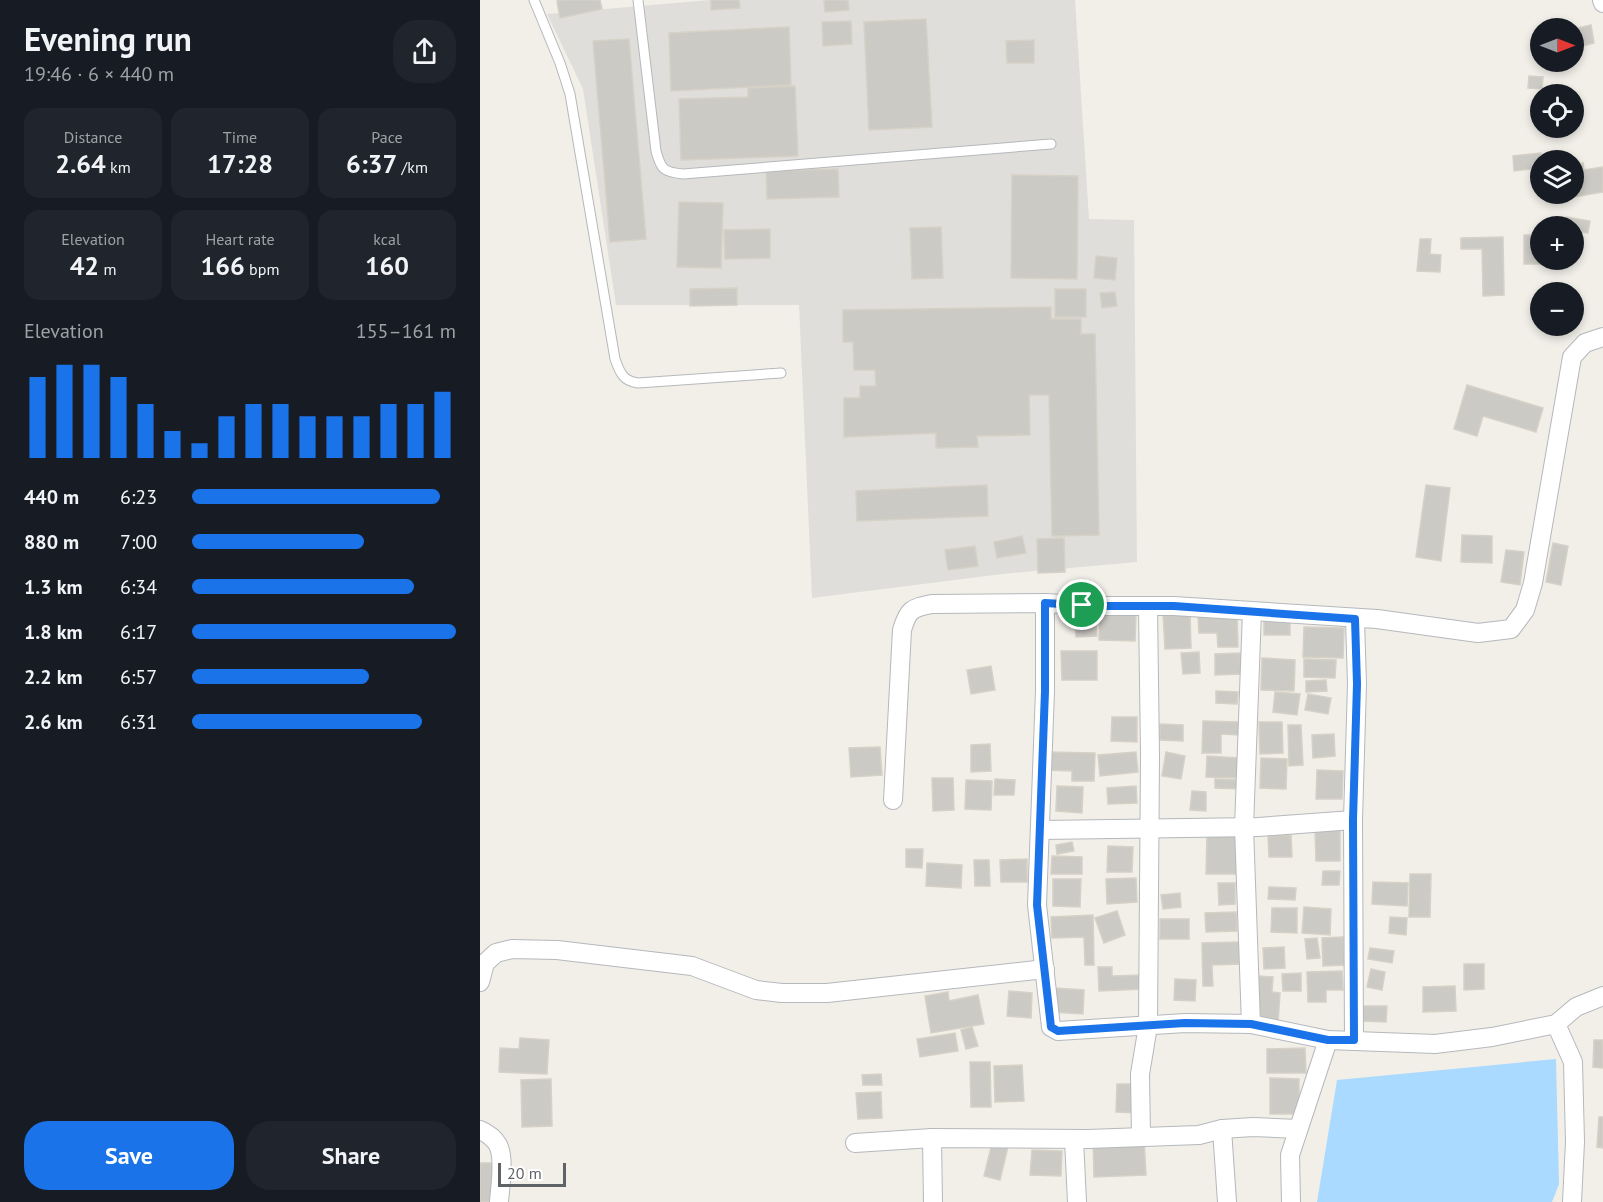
<!DOCTYPE html>
<html lang="en">
<head>
<meta charset="utf-8">
<style>
  body { margin:0; font-family:"PT Sans",sans-serif; background:#20242c; color:#f1f3f6; height:100vh; display:flex; flex-direction:column; font-size:22px; white-space:nowrap }
  * { box-sizing:border-box; margin:0 }
  p { font-size:20px; color:#9ea1a6 }
  .icon { flex:none; width:33px; height:33px; fill:none; stroke:currentColor; stroke-width:2; stroke-linecap:round; stroke-linejoin:round }
  .map { position:relative; flex:1; overflow:hidden }
  .drawer { display:flex; flex-direction:column; background:#171b24; width:480px }
  .drawer>* { flex:none }
  .needle { width:39px; rotate:90deg }
  .buttons { position:absolute; left:1050px; top:18px; display:grid; gap:12px }
  .buttons a { display:grid; place-items:center; width:54px; height:54px; border-radius:50%; background:#171b24; box-shadow:0 3px 9px #0003; font-size:30px }
  .scale { position:absolute; left:18px; bottom:15px; width:68px; box-sizing:border-box; padding-left:6px; border:3px solid #5f6368; border-top:0; font-size:16px; line-height:21px; white-space:nowrap; color:#5f6368; -webkit-text-stroke:4px #fff; paint-order:stroke }
  .pin { position:absolute; display:grid; place-items:center; width:51px; height:51px; color:#fff; margin:-26px; border:3px solid #fff; border-radius:50%; box-shadow:0 2px 6px #0007 }
  .round { display:grid; place-items:center; flex:none; width:63px; height:63px; border-radius:24px; background:#20242c }
  .overview { display:flex; align-items:center; justify-content:space-between; height:102px; padding:0 24px }
  h1 { font-size:33px; font-weight:700; line-height:45px }
  .metrics { display:grid; grid-template-columns:repeat(3,1fr); gap:9px; height:102px; padding:6px 24px }
  .metrics div { display:grid; align-content:center; border-radius:15px; background:#20242c; text-align:center }
  .metrics b { font-size:26px; font-weight:700 }
  .metrics small { font-size:16px; font-weight:400 }
  .metrics p { font-size:16px }
  .chart { height:168px; padding:12px 24px }
  .chart p { display:flex; justify-content:space-between }
  .chart svg { width:100%; height:108px; margin-top:6px; stroke:#1a73e8; stroke-width:6 }
  .action { display:flex; gap:12px; margin-top:auto; padding:12px 24px }
  .action a { flex:1; height:69px; border-radius:24px; background:#1a73e8; color:#fff; font-size:24px; font-weight:700; line-height:69px; text-align:center }
  .action a+a { background:#20242c; color:#f1f3f6 }
  ul { padding:0 24px; list-style:none; font-size:20px }
  li { display:grid; grid-template-columns:96px 72px 1fr; align-items:center; height:45px }
  li i { height:15px; border-radius:8px; background:#1a73e8 }
  main { display:flex; flex:1; min-height:0 }
  .map>svg:first-child { display:block }
</style>
</head>
<body>
<main>
<section class="drawer">
<div class="overview"><div><h1>Evening run</h1><p>19:46 · 6 × 440 m</p></div><a class="round"><svg class="icon" aria-label="share" viewBox="0 0 24 24"><path d="M12 15V3M7 8l5-5 5 5M5 13v7h14v-7"/></svg></a></div>
<div class="metrics">
<div><p>Distance</p><b>2.64<small> km</small></b></div>
<div><p>Time</p><b>17:28</b></div>
<div><p>Pace</p><b>6:37<small> /km</small></b></div>
</div>
<div class="metrics">
<div><p>Elevation</p><b>42<small> m</small></b></div>
<div><p>Heart rate</p><b>166<small> bpm</small></b></div>
<div><p>kcal</p><b>160</b></div>
</div>
<div class="chart"><p><span>Elevation</span>155–161 m</p>
<svg viewBox="0 0 160 44" preserveAspectRatio="none"><path d="M5 44V11M15 44V6M25 44V6M35 44V11M45 44V22M55 44V33M65 44V38M75 44V27M85 44V22M95 44V22M105 44V27M115 44V27M125 44V27M135 44V22M145 44V22M155 44V17"/></svg>
</div>
<ul>
<li><b>440 m</b>6:23<i style="width:94%"></i></li>
<li><b>880 m</b>7:00<i style="width:65%"></i></li>
<li><b>1.3 km</b>6:34<i style="width:84%"></i></li>
<li><b>1.8 km</b>6:17<i style="width:100%"></i></li>
<li><b>2.2 km</b>6:57<i style="width:67%"></i></li>
<li><b>2.6 km</b>6:31<i style="width:87%"></i></li>
</ul>
<div class="action"><a>Save</a><a>Share</a></div>
</section>
<div class="map">
<svg width="1123" height="1202" viewBox="0 0 1123 1202">
  <rect width="100%" height="100%" fill="#f1efe8"/>
  <polygon fill="#e0deda" points="230,0 595,0 609,219 654,220 657,562 522,574 332,598 319,305 136,305 103,89 67,14"/>
  <polygon fill="#aadaff" points="1076,1059 1079,1184 1072,1202 837,1202 857,1080"/>
  <g fill="#cccac5" stroke="#d6d1c6" stroke-width="1.5">
    <polygon points="84,0 120,0 122,9 80,18 77,1"/>
    <polygon points="231,0 259,0 260,8 231,10"/>
    <polygon points="344,0 368,0 369,10 345,12"/>
    <polygon points="446,19 452,127 389,130 384,22"/>
    <polygon points="371,21 372,44 343,46 342,22"/>
    <polygon points="1111,25 1114,43 1094,48 1094,29"/>
    <polygon points="309,27 311,85 191,91 189,33"/>
    <polygon points="149,39 166,239 130,242 113,41"/>
    <polygon points="554,40 554,63 527,63 526,41"/>
    <polygon points="1049,76 1063,77 1062,89 1048,88"/>
    <polygon points="315,86 318,156 201,160 199,99 268,97 268,88"/>
    <polygon points="1061,153 1060,168 1034,171 1033,156"/>
    <polygon points="1103,163 1104,170 1123,167 1123,192 1076,200 1075,194 1094,194 1094,165"/>
    <polygon points="358,169 359,197 287,199 286,171"/>
    <polygon points="532,175 598,176 597,279 531,278"/>
    <polygon points="199,202 243,203 241,268 197,267"/>
    <polygon points="1086,217 1110,221 1108,233 1094,231 1094,226 1084,226"/>
    <polygon points="461,227 463,278 432,279 430,228"/>
    <polygon points="290,229 290,258 245,259 244,230"/>
    <polygon points="1044,235 1060,235 1062,264 1044,264"/>
    <polygon points="1023,237 1024,295 1003,296 1002,249 981,249 981,238"/>
    <polygon points="940,239 951,239 950,254 961,255 960,272 937,271"/>
    <polygon points="616,256 637,258 635,280 614,278"/>
    <polygon points="257,288 257,305 210,306 210,289"/>
    <rect x="575" y="289" width="31" height="28"/>
    <polygon points="635,292 637,306 622,308 620,293"/>
    <polygon points="571,307 571,319 601,319 601,334 615,334 619,535 572,536 569,395 549,395 550,435 497,436 498,447 456,448 456,433 364,437 364,398 380,398 380,386 396,386 395,370 374,370 373,342 363,342 363,310"/>
    <polygon points="987,385 1063,408 1056,432 1003,416 997,436 974,429"/>
    <polygon points="507,485 508,516 377,521 376,491"/>
    <polygon points="946,485 970,488 961,561 936,557"/>
    <polygon points="982,535 1012,536 1012,563 981,562"/>
    <polygon points="542,536 546,553 517,558 514,542"/>
    <polygon points="584,538 585,572 558,573 557,539"/>
    <polygon points="1073,543 1088,546 1081,585 1066,582"/>
    <polygon points="495,546 498,566 468,570 465,550"/>
    <polygon points="1026,550 1044,552 1040,585 1021,582"/>
    <polygon points="620,612 656,614 655,641 619,640"/>
    <polygon points="710,612 711,648 685,649 683,613"/>
    <polygon points="595,614 615,614 617,636 596,637"/>
    <polygon points="757,614 758,647 738,647 737,633 719,633 718,616"/>
    <polygon points="784,617 810,618 810,635 784,635"/>
    <polygon points="824,627 864,628 863,658 823,657"/>
    <polygon points="581,651 617,651 617,680 582,680"/>
    <polygon points="719,652 720,673 703,674 701,653"/>
    <polygon points="760,653 761,674 735,675 735,654"/>
    <polygon points="782,658 815,660 814,691 781,690"/>
    <polygon points="824,659 856,660 855,678 824,677"/>
    <polygon points="511,666 515,690 491,694 487,670"/>
    <polygon points="846,680 847,691 826,692 826,681"/>
    <polygon points="736,691 758,692 757,704 736,703"/>
    <polygon points="795,692 820,694 817,715 793,712"/>
    <polygon points="828,694 851,698 848,714 825,710"/>
    <polygon points="632,717 657,717 657,742 631,741"/>
    <polygon points="723,721 760,722 760,735 741,734 741,753 722,753"/>
    <polygon points="779,722 802,722 803,753 780,754"/>
    <polygon points="680,724 703,725 703,741 680,740"/>
    <polygon points="808,725 821,725 823,765 809,766"/>
    <polygon points="854,734 855,756 833,758 832,735"/>
    <polygon points="510,744 511,771 491,772 491,745"/>
    <polygon points="400,747 402,775 371,777 369,748"/>
    <polygon points="567,752 615,753 614,781 592,781 592,771 566,770"/>
    <polygon points="656,752 658,772 620,776 618,755"/>
    <polygon points="686,752 705,756 701,779 682,776"/>
    <polygon points="727,756 759,758 758,778 726,777"/>
    <polygon points="781,758 807,759 806,789 780,788"/>
    <polygon points="837,770 863,771 862,799 836,799"/>
    <polygon points="452,778 473,778 474,810 453,811"/>
    <polygon points="515,779 535,780 534,795 514,795"/>
    <polygon points="735,779 761,780 761,789 735,788"/>
    <polygon points="486,780 512,781 511,810 485,809"/>
    <polygon points="577,786 603,787 602,813 576,811"/>
    <polygon points="656,786 657,803 628,804 627,788"/>
    <polygon points="712,791 726,792 726,811 710,810"/>
    <polygon points="860,828 860,861 836,861 835,829"/>
    <polygon points="727,835 764,835 763,874 726,874"/>
    <polygon points="811,835 812,857 789,857 788,836"/>
    <polygon points="592,842 594,851 577,854 576,845"/>
    <polygon points="628,846 653,847 652,872 627,872"/>
    <polygon points="426,849 443,849 442,868 426,867"/>
    <polygon points="572,856 602,857 602,874 571,874"/>
    <polygon points="547,859 547,882 521,882 520,860"/>
    <polygon points="494,860 509,860 510,886 495,886"/>
    <polygon points="447,863 482,865 481,888 446,886"/>
    <polygon points="843,871 860,871 859,885 842,885"/>
    <polygon points="930,874 951,874 950,917 929,917"/>
    <polygon points="656,878 657,902 627,904 626,879"/>
    <polygon points="573,879 601,879 600,907 573,906"/>
    <polygon points="893,882 928,883 927,906 892,904"/>
    <polygon points="738,883 755,883 755,904 739,905"/>
    <polygon points="789,887 816,888 815,900 788,899"/>
    <polygon points="700,893 701,907 683,909 681,895"/>
    <polygon points="824,907 851,909 850,935 822,933"/>
    <polygon points="792,908 817,908 817,933 791,932"/>
    <polygon points="637,911 645,935 624,943 615,918"/>
    <polygon points="756,912 757,931 726,932 725,913"/>
    <polygon points="613,915 614,965 605,965 604,937 572,938 571,917"/>
    <polygon points="910,917 927,918 926,935 909,933"/>
    <rect x="680" y="919" width="29" height="20"/>
    <polygon points="863,937 865,965 843,966 842,938"/>
    <polygon points="837,938 840,958 827,959 825,939"/>
    <polygon points="759,942 759,964 732,965 733,986 723,986 722,943"/>
    <polygon points="804,947 805,968 784,969 783,948"/>
    <polygon points="890,948 914,951 912,963 888,959"/>
    <polygon points="984,964 1004,964 1004,989 984,990"/>
    <polygon points="618,967 632,967 632,976 662,975 663,989 619,991"/>
    <polygon points="891,969 905,972 902,990 887,987"/>
    <polygon points="862,971 863,990 846,990 846,1002 828,1002 827,972"/>
    <polygon points="821,973 821,991 803,991 802,974"/>
    <polygon points="779,976 793,977 792,992 800,993 798,1023 777,1022"/>
    <polygon points="695,979 716,980 715,1001 694,1000"/>
    <polygon points="975,986 976,1011 943,1012 943,987"/>
    <polygon points="575,988 604,990 603,1014 573,1012"/>
    <polygon points="529,991 552,993 551,1018 527,1016"/>
    <polygon points="468,992 469,1001 498,995 504,1024 451,1033 445,996"/>
    <polygon points="882,1006 907,1006 906,1022 882,1021"/>
    <polygon points="492,1027 498,1046 486,1049 481,1030"/>
    <polygon points="475,1033 478,1051 440,1057 437,1039"/>
    <polygon points="40,1038 69,1040 67,1074 19,1072 20,1048 39,1049"/>
    <polygon points="1114,1040 1123,1040 1123,1068 1113,1067"/>
    <polygon points="825,1048 826,1073 787,1073 787,1049"/>
    <polygon points="490,1062 510,1062 511,1107 491,1107"/>
    <polygon points="542,1065 544,1101 515,1102 514,1066"/>
    <polygon points="401,1074 402,1085 383,1085 382,1075"/>
    <polygon points="790,1078 819,1079 819,1114 790,1114"/>
    <polygon points="71,1079 72,1126 42,1127 41,1080"/>
    <polygon points="637,1084 659,1084 658,1113 636,1112"/>
    <polygon points="401,1092 402,1118 378,1119 376,1093"/>
    <polygon points="1119,1117 1123,1117 1123,1148 1117,1147"/>
    <polygon points="664,1138 666,1175 614,1177 613,1140"/>
    <polygon points="513,1139 529,1142 520,1180 504,1176"/>
    <polygon points="552,1150 582,1151 581,1176 550,1175"/>
    <polygon points="0,1163 19,1163 18,1202 0,1202"/>
  </g>
  <g fill="none" stroke-linecap="round" stroke-linejoin="round">
    <defs>
      <g id="service">
        <path d="M 54,0 L 80,63 L 90,94 L 135,359 C 140,373 143,381 158,383 L 301,373"/>
        <path d="M 158,0 L 176,151 C 181,170 184,172 203,174 L 571,144"/>
      </g>
      <g id="minor">
        <polyline points="1122,0 1123,3"/>
        <polyline points="565,603 565,691 557,905 571,1027 578,1031 705,1023 771,1024 848,1040 955,1044 1012,1037 1076,1024 1096,1007 1123,996"/>
        <path d="M 413,800 L 422,630 C 428,610 431,608 452,604 L 565,603 L 616,606 L 694,606 L 897,619 L 998,633 L 1031,629 L 1045,610 L 1053,583 L 1092,357 L 1105,343 L 1123,337"/>
        <polyline points="561,830 778,827 873,820"/>
        <polyline points="0,982 5,963 16,953 32,949 77,950 212,966 276,990 302,993 347,993 565,969"/>
        <polyline points="771,1024 764,827 772,612"/>
        <polyline points="1076,1024 1093,1062 1095,1142 1092,1202"/>
        <polyline points="874,1040 873,820 877,684 875,619"/>
        <polyline points="742,1129 747,1202"/>
        <path d="M 0,1130 C 7,1133 14,1138 18,1145 C 25,1158 20,1187 19,1202"/>
        <polyline points="661,1136 660,1074 668,1026 670,756 668,607"/>
        <polyline points="452,1138 453,1202"/>
        <polyline points="594,1139 597,1202"/>
        <polyline points="375,1143 452,1138 608,1139 719,1135 742,1129 773,1127 817,1129"/>
        <polyline points="811,1202 810,1155 848,1040"/>
      </g>
    </defs>
    <use href="#service" stroke="#b5b8bc" stroke-width="11"/>
    <use href="#minor" stroke="#b5b8bc" stroke-width="20"/>
    <use href="#service" stroke="#fff" stroke-width="9"/>
    <use href="#minor" stroke="#fff" stroke-width="18"/>
  </g>
  <g fill="none" stroke-linecap="round" stroke-linejoin="round">
    <defs>
      <polygon id="route" points="565,603 616,606 694,606 875,619 877,684 873,820 874,1040 848,1040 771,1024 705,1023 578,1031 571,1027 557,905 565,691"/>
    </defs>
    <use href="#route" stroke="#fff" stroke-width="12"/>
    <use href="#route" stroke="#1a73e8" stroke-width="8"/>
  </g>
</svg>
<div class="buttons">
<a><svg class="needle" viewBox="-14 -14 28 28"><path d="M0-13l5 13h-10z" fill="#e53935"/><path d="M0 13l5-13h-10z" fill="#9ea1a6"/></svg></a>
<a><svg class="icon" aria-label="locate" viewBox="0 0 24 24"><circle cx="12" cy="12" r="6"/><path d="M12 2v4M12 18v4M2 12h4M18 12h4"/></svg></a>
<a><svg class="icon" aria-label="layers" viewBox="0 0 24 24"><path d="M12 4l9 5-9 5-9-5zM3 14l9 5 9-5"/></svg></a>
<a>+</a>
<a>−</a>
</div>
<div class="scale">20 m</div>
<div class="pin" style="left:602px;top:605px;background:#1e9e55"><svg class="icon" aria-label="arrive" viewBox="0 0 24 24"><path d="M6 21V4h12l-3 4 3 4H6"/></svg></div>
</div>
</main>
</body>
</html>
